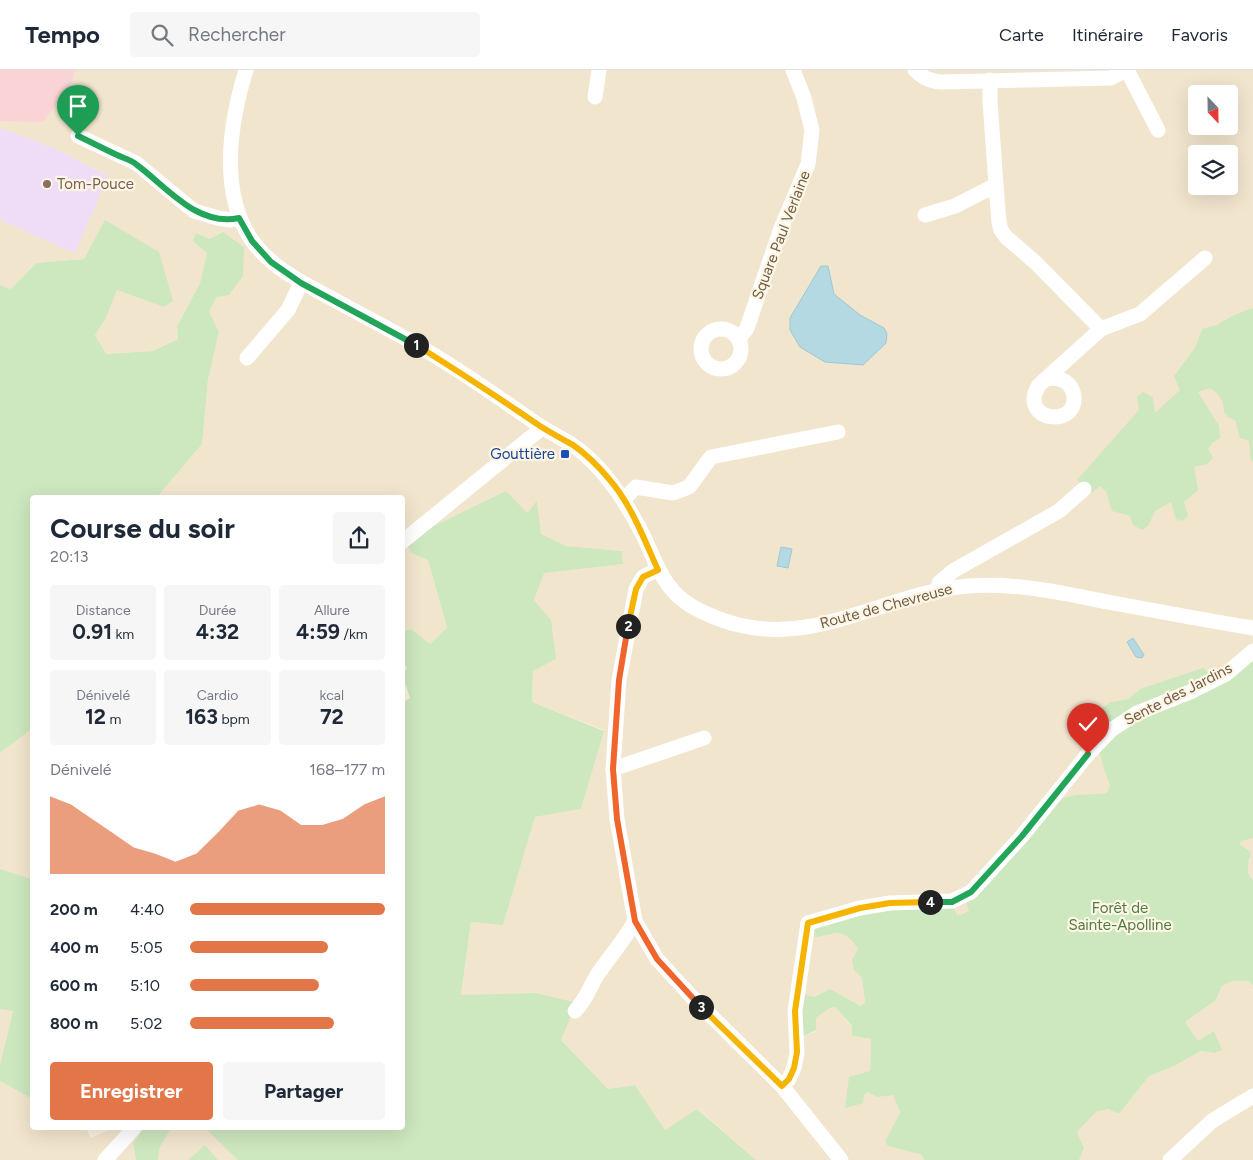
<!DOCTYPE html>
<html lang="fr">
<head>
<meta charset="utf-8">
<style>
  body { margin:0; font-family:Figtree,sans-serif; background:#f6f6f7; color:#1f2937; height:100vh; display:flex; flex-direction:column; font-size:19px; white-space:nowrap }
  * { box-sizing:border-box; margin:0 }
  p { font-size:16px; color:#747a83 }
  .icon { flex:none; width:28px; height:28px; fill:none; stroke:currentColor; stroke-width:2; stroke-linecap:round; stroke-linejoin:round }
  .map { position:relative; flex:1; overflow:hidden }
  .drawer { position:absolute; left:30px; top:425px; width:375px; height:635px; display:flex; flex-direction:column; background:#fff; border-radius:5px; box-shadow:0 5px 20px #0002 }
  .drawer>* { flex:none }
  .needle { width:32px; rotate:158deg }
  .tools { position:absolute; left:1188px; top:15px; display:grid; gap:10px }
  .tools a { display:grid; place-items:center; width:50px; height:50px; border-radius:5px; background:#fff; box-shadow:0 5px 20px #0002; font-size:25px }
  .pin { position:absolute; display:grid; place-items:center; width:42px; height:42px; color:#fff; margin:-51px -21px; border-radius:50% 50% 50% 0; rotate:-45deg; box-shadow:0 0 5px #0007 }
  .pin .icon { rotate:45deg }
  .km { position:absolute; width:25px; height:25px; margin:-12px; border-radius:50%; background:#222; color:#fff; font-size:14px; line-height:25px; text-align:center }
  .round { display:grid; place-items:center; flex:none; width:52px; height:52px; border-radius:5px; background:#f6f6f7 }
  .head { display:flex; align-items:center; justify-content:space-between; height:85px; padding:0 20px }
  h1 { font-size:28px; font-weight:700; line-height:38px }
  .figures { display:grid; grid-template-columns:repeat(3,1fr); gap:8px; height:85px; padding:5px 20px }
  .figures div { display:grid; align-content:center; border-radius:5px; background:#f6f6f7; text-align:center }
  .figures b { font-size:21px; font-weight:700 }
  .figures small { font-size:14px; font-weight:400 }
  .figures p { font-size:14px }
  .chart { height:140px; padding:10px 20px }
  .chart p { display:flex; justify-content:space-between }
  .chart svg { width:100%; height:90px; margin-top:5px; fill:#e27648; opacity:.7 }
  .action { display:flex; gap:10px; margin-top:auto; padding:10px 20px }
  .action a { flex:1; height:58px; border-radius:5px; background:#e27648; color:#fff; font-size:20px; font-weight:700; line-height:58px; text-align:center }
  .action a+a { background:#f6f6f7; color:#1f2937 }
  ul { padding:0 20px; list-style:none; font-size:16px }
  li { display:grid; grid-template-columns:80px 60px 1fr; align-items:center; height:38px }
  li i { height:12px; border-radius:6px; background:#e27648 }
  header { display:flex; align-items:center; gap:30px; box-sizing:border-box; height:70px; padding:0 25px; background:#fff; border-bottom:1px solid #e0e1e3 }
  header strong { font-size:24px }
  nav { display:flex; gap:28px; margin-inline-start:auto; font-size:18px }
  .search { width:350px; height:45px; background:#f6f6f7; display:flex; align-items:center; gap:12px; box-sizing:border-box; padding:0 18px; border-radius:5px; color:#747a83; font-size:19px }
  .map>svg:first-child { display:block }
</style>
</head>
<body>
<header>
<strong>Tempo</strong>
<div class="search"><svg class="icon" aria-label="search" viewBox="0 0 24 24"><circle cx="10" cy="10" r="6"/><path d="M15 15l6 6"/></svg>Rechercher</div>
<nav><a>Carte</a><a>Itinéraire</a><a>Favoris</a></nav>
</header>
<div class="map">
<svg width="1253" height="1090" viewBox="0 0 1253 1090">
  <rect width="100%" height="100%" fill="#fbf2e0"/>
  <g fill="#f2e5ce" fill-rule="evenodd">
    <path d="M 0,0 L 1253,0 L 1253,588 L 1218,610 L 1140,619 L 1128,629 L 1111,632 L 1103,657 L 1104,700 L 1110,715 L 1107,723 L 1097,725 L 969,841 L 958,847 L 855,843 L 818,867 L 830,864 L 843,863 L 850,867 L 859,880 L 852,890 L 862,908 L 865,932 L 861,936 L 830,919 L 814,927 L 807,925 L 800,968 L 816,961 L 816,948 L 830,938 L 835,937 L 852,957 L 852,966 L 871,969 L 870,1002 L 864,1025 L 868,1022 L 893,1025 L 900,1041 L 886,1072 L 888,1076 L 922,1085 L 924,1090 L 756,1090 L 698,1039 L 665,1060 L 635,1015 L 608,1019 L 561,970 L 577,934 L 536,923 L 461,926 L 471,852 L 503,855 L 535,747 L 581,739 L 604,660 L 532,632 L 533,601 L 551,550 L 534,530 L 544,502 L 623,494 L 622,481 L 566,476 L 541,464 L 537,432 L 527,443 L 413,484 L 428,490 L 447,559 L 430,575 L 411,559 L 403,561 L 402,428 L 157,427 L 202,374 L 208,310 L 219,262 L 209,241 L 217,227 L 210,169 L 197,163 L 193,171 L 207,183 L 200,213 L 177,255 L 178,269 L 153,281 L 106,284 L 95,265 L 106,248 L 117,220 L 164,236 L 105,151 L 84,189 L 36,193 L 11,219 L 0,215 ZM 1196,24 L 1229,24 L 1229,56 L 1196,56 ZM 1196,84 L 1229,84 L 1229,116 L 1196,116 Z"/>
    <polygon points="29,661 32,662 32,809 0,799 0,683"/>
    <polygon points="1248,768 1253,768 1253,810 1249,805 1247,796 1250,790 1245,779 1240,775 1241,771"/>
    <polygon points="1233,911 1249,911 1253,916 1253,1090 1079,1090 1084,1078 1077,1062 1096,1042 1108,1039 1119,1044 1149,1006 1174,996 1201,981 1214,983 1198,972 1185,952 1216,930 1222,916"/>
    <polygon points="0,939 13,940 0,995"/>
    <polygon points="0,1011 32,1029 32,1058 86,1058 91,1068 113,1058 144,1058 133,1073 136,1090 0,1090"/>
    <polygon points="171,1058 257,1058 262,1090 218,1090 205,1075 188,1090 158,1090 160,1077"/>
  </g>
  <polygon fill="#efddf7" points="0,58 56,79 108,106 75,183 0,150"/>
  <polygon fill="#f9d3d5" points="0,0 75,0 73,11 43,52 0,51"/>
  <g fill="#cde7bf">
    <polygon points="105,150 159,182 173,231 164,237 117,220 106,248 95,265 106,284 153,281 178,269 177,256 200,213 207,183 193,171 196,163 210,169 223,162 244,177 243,206 229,225 217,227 209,241 219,262 208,310 202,374 157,427 32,428 32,662 29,661 0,683 0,215 11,219 36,193 84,189"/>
    <path d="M 1253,238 L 1253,392 L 1251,390 L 1249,371 L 1240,368 L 1235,350 L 1229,348 L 1224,342 C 1224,330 1220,325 1210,318 L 1198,322 L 1219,356 L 1220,368 L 1212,373 L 1208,379 L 1213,388 L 1207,394 L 1194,397 L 1198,420 L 1184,432 L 1188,446 L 1182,451 L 1176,449 L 1171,432 L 1155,441 L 1148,456 L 1142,460 L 1133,455 L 1130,446 L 1112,441 L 1106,421 L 1100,416 L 1091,423 L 1077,410 L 1139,340 L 1137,327 L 1143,322 L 1153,327 L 1155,343 L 1180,320 L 1174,306 L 1195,278 L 1202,259 L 1217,255 L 1234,245 Z"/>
    <polygon points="506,421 527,443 537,431 541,464 566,476 622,481 623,494 544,503 534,530 551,550 556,589 533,601 532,632 604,661 581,739 535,747 503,855 471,852 461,925 536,923 577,933 561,970 608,1019 635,1015 665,1060 697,1039 756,1090 238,1090 205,1058 402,1058 402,633 410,628 403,607 407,597 403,595 403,561 411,559 430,574 447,558 428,490 413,484 407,476 430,458"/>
    <path d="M 1253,588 L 1253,768 L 1241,771 L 1240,775 L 1251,782 C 1249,792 1244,802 1253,810 L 1253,916 L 1249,911 L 1233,911 L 1222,916 L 1216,930 L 1185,952 L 1198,971 L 1214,961 L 1222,980 L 1214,983 L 1201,981 L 1174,996 L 1149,1006 L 1119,1044 L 1108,1039 L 1096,1042 L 1077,1062 L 1084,1078 L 1079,1090 L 924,1090 L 922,1085 L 888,1076 L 885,1072 L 900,1042 L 893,1025 L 877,1027 L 868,1022 L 864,1025 L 863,1033 L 845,1038 L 849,1007 L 870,1001 L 871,969 L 852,966 L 852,956 L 835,937 L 830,938 L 816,948 L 816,960 L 800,968 L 801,928 L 807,925 L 814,927 L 830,919 L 861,936 L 865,932 L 862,908 L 854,900 L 852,890 L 858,879 C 850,867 843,860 827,865 C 822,866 820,867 815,867 L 810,858 L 855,843 L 952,836 L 958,846 L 969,841 L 966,831 L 1058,731 C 1072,722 1090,726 1107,723 L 1110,715 L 1104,700 L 1095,663 L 1103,657 L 1098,641 L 1111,632 L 1128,629 L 1140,619 L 1203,598 L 1218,610 Z"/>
    <polygon points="0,799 32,809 32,1029 0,1011 0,995 13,941 0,939"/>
    <polygon points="144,1058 171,1058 160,1077 158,1090 136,1090 133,1073"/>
    <polygon points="205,1075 218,1090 188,1090"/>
  </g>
  <g fill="#b5d9e3" stroke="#9cc8d5">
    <polygon points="821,196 828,196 834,224 860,245 884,258 887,264 886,273 863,295 825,292 800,277 790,260 790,248"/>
    <polygon points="781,477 792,479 788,498 777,496"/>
    <polygon points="1133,568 1144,585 1142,588 1136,587 1127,572"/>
  </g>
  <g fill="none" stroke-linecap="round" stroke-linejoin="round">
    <g stroke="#fff" stroke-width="15">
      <path d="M 246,0 C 230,52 219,121 251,169 C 270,197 302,213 331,228 C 356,242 382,255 408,270 C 453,295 495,325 537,354 C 552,364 569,371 583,383 C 609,405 626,433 642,463 C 654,487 661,514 684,531 C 697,541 722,551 739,555 C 819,575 890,522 968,516 C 1015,512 1062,523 1108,532 C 1156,541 1204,550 1253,558"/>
      <path d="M 915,0 C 923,8 930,11 941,12 L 1111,8 L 1126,0"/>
      <polyline points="1127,0 1158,60"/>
      <polyline points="595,27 599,0"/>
      <polyline points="78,66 136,93 194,141 218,148 231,150 239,148"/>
      <path d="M 996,115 L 999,152 L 1001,160 L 1006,167 L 1036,193 L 1101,259 L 1039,315 C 1016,353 1083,359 1073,322 C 1069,309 1055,306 1044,310"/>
      <polyline points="925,145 955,136 996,115 990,31 990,10"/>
      <circle cx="721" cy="279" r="20"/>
      <polyline points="1101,259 1140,244 1205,188"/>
      <polyline points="739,269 747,258 780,161 808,94 812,60 804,28 793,0"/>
      <polyline points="247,288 288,240 301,213"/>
      <polyline points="623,430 636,417 673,423 689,417 711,387 838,362"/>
      <polyline points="402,472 542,358"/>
      <polyline points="658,499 643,507 636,519 619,610 613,699 617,749 635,851 657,889 691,926 782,1016 841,1090"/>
      <polyline points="940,519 939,513 953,501 1059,441 1084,419"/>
      <polyline points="613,699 704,668"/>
      <path d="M 575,941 C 585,931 589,919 596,907 C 608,888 624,871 635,851"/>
      <polyline points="782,1016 789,1009 794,998 797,983 795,941 808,853 860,838 890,833 952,831 971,822 1022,766 1088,684 1111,660 1137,643 1190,622 1226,604 1253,581"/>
      <polyline points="105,1090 134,1058"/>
      <polyline points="1170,1090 1212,1051 1253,1026"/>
    </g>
  </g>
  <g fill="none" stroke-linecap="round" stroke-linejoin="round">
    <defs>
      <path id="split-1" d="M 78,66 C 91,72 104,79 117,85 C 123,88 132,90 137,95 C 167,117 197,157 239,148 L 252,171 L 271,192 L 301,213 L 416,275"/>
      <path id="split-2" d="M 416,275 C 458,301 499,328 540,356 C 551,363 562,369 573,375 C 586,384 599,397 609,409 C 631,434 644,469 658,500 L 643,507 L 636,519 L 628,556"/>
      <polyline id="split-3" points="628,556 619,610 613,699 617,749 635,851 657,889 701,937"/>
      <polyline id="split-4" points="701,937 782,1016 789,1009 794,998 797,982 795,941 808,853 860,838 890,833 930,832"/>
      <polyline id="split-5" points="930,832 952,832 971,822 1022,766 1088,684"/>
    </defs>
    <use href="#split-1" stroke="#fff" stroke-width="10"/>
    <use href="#split-2" stroke="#fff" stroke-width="10"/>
    <use href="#split-3" stroke="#fff" stroke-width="10"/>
    <use href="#split-4" stroke="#fff" stroke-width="10"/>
    <use href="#split-5" stroke="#fff" stroke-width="10"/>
    <use href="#split-1" stroke="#22a559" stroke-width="6"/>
    <use href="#split-2" stroke="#f5b400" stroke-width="6"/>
    <use href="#split-3" stroke="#f0652b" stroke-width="6"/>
    <use href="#split-4" stroke="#f5b400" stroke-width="6"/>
    <use href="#split-5" stroke="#22a559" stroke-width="6"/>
  </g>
  <circle fill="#8d6e63" stroke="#fef6e5" stroke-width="2" cx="47" cy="114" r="5"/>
  <rect fill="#1a4fb4" stroke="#fef6e5" stroke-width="2" x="560" y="379" width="10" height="10" rx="2.5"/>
  <g text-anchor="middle" stroke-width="4.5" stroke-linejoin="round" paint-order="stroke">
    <g font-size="15" fill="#785e54" stroke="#fef6e5" text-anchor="start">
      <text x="57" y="119">Tom-Pouce</text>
    </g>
    <g font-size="15" fill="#705a48" stroke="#fef6e5">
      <text transform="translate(781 165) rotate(-69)" y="5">Square Paul Verlaine</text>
      <text transform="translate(886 536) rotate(-15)" y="5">Route de Chevreuse</text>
      <text transform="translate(1178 624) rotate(-27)" y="5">Sente des Jardins</text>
    </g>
    <g font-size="15" fill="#164399" stroke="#fef6e5" text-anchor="end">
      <text x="555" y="389">Gouttière</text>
    </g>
    <g font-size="15" fill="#507b43" stroke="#fef6e5">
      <text x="1120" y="843">Forêt de<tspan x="1120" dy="17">Sainte-Apolline</tspan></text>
    </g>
  </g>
</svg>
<div class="tools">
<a><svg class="needle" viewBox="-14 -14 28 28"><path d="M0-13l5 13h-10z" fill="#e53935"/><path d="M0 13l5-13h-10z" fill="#747a83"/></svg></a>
<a><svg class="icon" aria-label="layers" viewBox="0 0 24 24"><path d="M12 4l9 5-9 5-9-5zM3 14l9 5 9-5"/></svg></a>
</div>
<div class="pin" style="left:78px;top:66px;background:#1e9e55"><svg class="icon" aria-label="arrive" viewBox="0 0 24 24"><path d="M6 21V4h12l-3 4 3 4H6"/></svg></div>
<div class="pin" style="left:1088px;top:684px;background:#d93025"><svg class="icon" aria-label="check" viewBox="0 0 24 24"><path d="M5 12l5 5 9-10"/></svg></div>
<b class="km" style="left:416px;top:275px">1</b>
<b class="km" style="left:628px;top:556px">2</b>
<b class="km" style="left:701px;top:937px">3</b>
<b class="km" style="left:930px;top:832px">4</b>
<section class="drawer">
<div class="head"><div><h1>Course du soir</h1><p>20:13</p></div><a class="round"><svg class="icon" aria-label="share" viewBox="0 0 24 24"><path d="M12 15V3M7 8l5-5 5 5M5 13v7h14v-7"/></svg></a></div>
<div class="figures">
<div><p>Distance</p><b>0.91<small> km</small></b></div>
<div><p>Durée</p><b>4:32</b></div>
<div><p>Allure</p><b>4:59<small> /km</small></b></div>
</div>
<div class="figures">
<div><p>Dénivelé</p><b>12<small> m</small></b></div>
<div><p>Cardio</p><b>163<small> bpm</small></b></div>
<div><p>kcal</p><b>72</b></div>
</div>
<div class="chart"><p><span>Dénivelé</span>168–177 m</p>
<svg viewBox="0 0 160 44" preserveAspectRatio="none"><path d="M0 44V6L10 10L20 17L30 24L40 31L50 34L60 38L70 34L80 24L90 13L100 10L110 13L120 20L130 20L140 17L150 10L160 6V44z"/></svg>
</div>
<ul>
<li><b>200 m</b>4:40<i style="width:100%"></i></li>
<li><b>400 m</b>5:05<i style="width:71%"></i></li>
<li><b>600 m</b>5:10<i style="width:66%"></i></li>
<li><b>800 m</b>5:02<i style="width:74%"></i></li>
</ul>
<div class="action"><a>Enregistrer</a><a>Partager</a></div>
</section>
</div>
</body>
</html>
